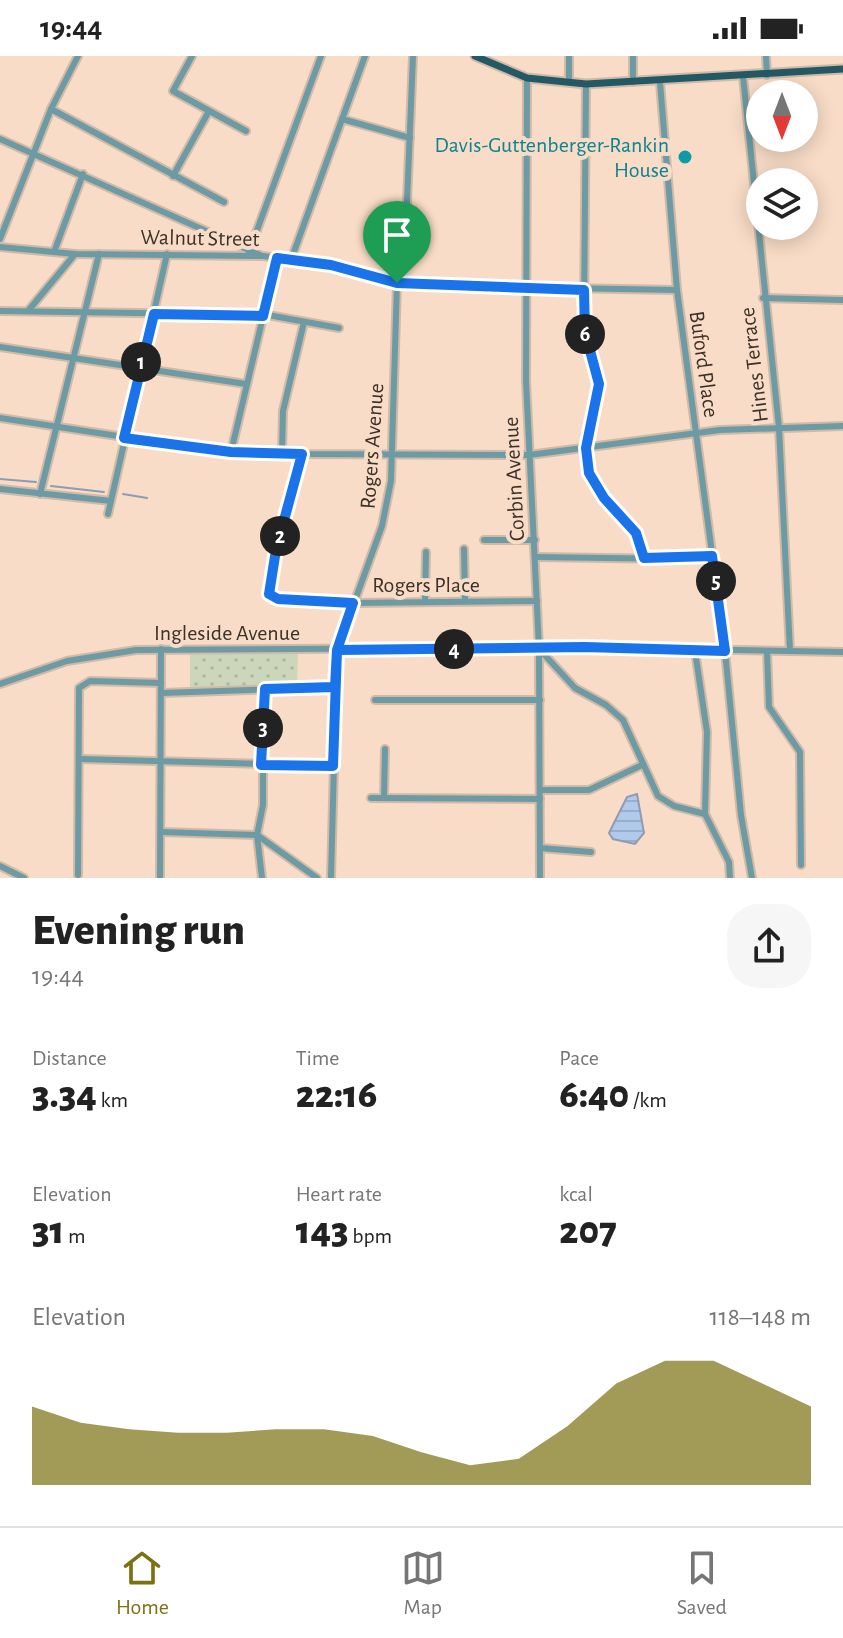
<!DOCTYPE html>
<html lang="en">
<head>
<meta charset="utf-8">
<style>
  body { margin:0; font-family:"Alegreya Sans",sans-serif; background:#f6f6f6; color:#222; height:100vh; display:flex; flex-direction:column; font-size:30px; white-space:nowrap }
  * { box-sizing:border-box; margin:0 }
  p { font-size:26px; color:#767676 }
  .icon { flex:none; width:44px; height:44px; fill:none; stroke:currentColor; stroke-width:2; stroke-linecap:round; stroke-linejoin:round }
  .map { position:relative; height:822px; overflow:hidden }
  .sheet { display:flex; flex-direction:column; background:#fff; flex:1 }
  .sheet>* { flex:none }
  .needle { width:52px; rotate:180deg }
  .tools { position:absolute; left:746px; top:24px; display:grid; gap:16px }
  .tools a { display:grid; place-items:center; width:72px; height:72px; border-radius:50%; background:#fff; box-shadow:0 4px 20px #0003; font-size:40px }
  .pin { position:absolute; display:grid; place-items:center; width:68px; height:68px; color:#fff; margin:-82px -34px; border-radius:50% 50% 50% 0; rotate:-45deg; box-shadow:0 0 8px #0007 }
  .pin .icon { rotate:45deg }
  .km { position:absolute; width:40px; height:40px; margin:-20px; border-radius:50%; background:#222; color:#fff; font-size:22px; line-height:40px; text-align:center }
  .round { display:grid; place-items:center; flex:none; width:84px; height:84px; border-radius:32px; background:#f6f6f6 }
  .summary { display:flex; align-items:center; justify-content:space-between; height:136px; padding:0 32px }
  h1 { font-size:44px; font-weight:800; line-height:60px }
  .figures { display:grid; grid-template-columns:repeat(3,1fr); gap:12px; height:136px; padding:8px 32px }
  .figures div { display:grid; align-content:center }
  .figures b { font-size:40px; font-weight:800 }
  .figures small { font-size:22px; font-weight:400 }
  .figures p { font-size:22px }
  .chart { height:224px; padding:16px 32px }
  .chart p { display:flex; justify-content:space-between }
  .chart svg { width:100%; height:144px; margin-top:8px; fill:#7c7112; opacity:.7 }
  .status { display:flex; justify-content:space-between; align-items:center; height:56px; padding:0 40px; background:#fff; direction:ltr }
  .status svg { height:22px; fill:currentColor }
  .dock { display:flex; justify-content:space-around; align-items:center; height:112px; border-top:2px solid #e0e0e0; background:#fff; font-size:22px; color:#767676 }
  .dock a { display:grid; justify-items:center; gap:4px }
  .dock .selected { color:#7c7112 }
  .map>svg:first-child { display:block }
</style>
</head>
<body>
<div class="status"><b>19:44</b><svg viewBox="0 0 49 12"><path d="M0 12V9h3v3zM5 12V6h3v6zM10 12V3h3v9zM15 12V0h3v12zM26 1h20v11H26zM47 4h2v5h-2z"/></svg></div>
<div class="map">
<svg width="843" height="822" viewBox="0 0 843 822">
  <defs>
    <pattern id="park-dots" width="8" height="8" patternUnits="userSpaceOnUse" patternTransform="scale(2)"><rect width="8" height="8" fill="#ccd6bb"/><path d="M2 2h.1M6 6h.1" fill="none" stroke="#b0b8a1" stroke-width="1.8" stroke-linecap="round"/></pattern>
    <pattern id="water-rules" width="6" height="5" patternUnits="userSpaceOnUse" patternTransform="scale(2)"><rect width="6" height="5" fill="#b1caec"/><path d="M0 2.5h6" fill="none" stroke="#99aeca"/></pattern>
  </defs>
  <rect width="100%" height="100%" fill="#f8dcc7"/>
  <polygon fill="url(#park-dots)" points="190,596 298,597 297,627 190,634"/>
  <polygon fill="url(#water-rules)" stroke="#8e9cb1" stroke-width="2" points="637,738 644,777 635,788 613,783 609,777 627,741"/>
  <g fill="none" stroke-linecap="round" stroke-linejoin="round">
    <g stroke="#8e9cb1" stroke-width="2">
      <polyline points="0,423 36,426"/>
      <polyline points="51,430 104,436"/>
      <polyline points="123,438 147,442"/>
    </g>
    <defs>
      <g id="minor">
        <polyline points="192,0 173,35 246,75"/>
        <polyline points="569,0 569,26"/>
        <polyline points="633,0 633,26"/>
        <polyline points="766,0 767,19"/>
        <polyline points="743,20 779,372 790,595"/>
        <polyline points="527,22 526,325 539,592 540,822"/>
        <polyline points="660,26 677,234 725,595 741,759 752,822"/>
        <polyline points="586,28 584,260 599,328 586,402 597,434 636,477 644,502"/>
        <polyline points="51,53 224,146"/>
        <polyline points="342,63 410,82"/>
        <polyline points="0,83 260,199"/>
        <polyline points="173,120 209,55"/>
        <polyline points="0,183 51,53 78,0"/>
        <polyline points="0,191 75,198 263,200 331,209 403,229 677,234"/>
        <polyline points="54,196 83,118"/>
        <polyline points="249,196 321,0"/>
        <polyline points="291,204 365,0"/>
        <polyline points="763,242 843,244"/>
        <polyline points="0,255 268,259 339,272"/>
        <polyline points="28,255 75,198"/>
        <polyline points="0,291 246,328"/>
        <polyline points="0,362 196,392 302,398 529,399 720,374 843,370"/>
        <polyline points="231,396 277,202"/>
        <polyline points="282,398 283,355 304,266"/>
        <path d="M 302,398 C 295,425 263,520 271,541 L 353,547 L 537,545"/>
        <polyline points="0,433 111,445"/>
        <polyline points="40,438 99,198"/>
        <polyline points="108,458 167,198"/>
        <polyline points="484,484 535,484"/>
        <polyline points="464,493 465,545"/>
        <polyline points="536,501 678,503 712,500"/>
        <polyline points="425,546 426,496"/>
        <polyline points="541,595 575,632 606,649 623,664 658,740 674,750 705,758"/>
        <polyline points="695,595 707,676 705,758 729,806 730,822"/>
        <polyline points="767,595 769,651 800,696 801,809"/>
        <polyline points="0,628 67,605 136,594 581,591 843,596"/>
        <polyline points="162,637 335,631"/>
        <polyline points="375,644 540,644"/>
        <polyline points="80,703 333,710"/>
        <polyline points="261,709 265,633"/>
        <polyline points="540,734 589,734 642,709"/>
        <polyline points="371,742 540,743"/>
        <polyline points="384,742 385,693"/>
        <polyline points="161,776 257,779 317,822"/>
        <polyline points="540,792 591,796"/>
        <polyline points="0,810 24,822"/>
        <polyline points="78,819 79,632 90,625 161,627"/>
        <polyline points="160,822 161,593"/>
        <polyline points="262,822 257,779 263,749 263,709"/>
        <polyline points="331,822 337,594 382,470 391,425 397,227 407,146 413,0"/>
      </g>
      <polyline id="major" points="475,0 527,22 586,28 843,13"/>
    </defs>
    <use href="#minor" stroke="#d2baa7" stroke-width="10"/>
    <use href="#major" stroke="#d2baa7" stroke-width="11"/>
    <use href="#minor" stroke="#6c9ba5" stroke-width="6"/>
    <use href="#major" stroke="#235965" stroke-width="7"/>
  </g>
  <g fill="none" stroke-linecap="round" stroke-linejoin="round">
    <defs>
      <polyline id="route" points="397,227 331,209 277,202 263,260 154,258 124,382 231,396 302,398 276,494 269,538 278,543 353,547 337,594 335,631 265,633 261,709 333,710 337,594 584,591 725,595 712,500 644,502 636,477 604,442 589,417 586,392 599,328 585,276 584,234 397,227"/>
    </defs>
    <use href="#route" stroke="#fff" stroke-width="16"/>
    <use href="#route" stroke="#1a73e8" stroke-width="10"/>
  </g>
  <circle fill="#0f9aa8" stroke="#f8dcc7" stroke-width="3" cx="685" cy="101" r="8"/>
  <g text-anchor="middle" stroke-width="8" stroke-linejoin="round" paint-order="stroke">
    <g font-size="22" fill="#0d838f" stroke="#f8dcc7" text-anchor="end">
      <text x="669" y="96">Davis-Guttenberger-Rankin<tspan x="669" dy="25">House</tspan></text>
    </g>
    <g font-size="22" fill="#3b3128" stroke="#f8dcc7">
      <text transform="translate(200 181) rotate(1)" y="8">Walnut Street</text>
      <text transform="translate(705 308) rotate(82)" y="8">Buford Place</text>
      <text transform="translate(753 309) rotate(-97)" y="8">Hines Terrace</text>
      <text transform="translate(371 390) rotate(-86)" y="8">Rogers Avenue</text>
      <text transform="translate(513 423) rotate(-93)" y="8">Corbin Avenue</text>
      <text x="426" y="536">Rogers Place</text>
      <text x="227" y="584">Ingleside Avenue</text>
    </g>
  </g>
</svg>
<div class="tools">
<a><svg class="needle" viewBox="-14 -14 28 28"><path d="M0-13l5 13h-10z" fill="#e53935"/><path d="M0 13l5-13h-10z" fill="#767676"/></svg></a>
<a><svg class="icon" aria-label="layers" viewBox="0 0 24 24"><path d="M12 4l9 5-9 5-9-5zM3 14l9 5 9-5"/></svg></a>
</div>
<div class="pin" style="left:397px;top:227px;background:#1e9e55"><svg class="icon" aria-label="arrive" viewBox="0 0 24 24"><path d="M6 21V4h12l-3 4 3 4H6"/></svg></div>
<b class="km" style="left:141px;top:306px">1</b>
<b class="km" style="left:280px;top:480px">2</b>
<b class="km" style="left:263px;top:672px">3</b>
<b class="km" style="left:454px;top:593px">4</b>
<b class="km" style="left:716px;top:525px">5</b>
<b class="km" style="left:585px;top:278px">6</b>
</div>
<section class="sheet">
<div class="summary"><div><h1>Evening run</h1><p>19:44</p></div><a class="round"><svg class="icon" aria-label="share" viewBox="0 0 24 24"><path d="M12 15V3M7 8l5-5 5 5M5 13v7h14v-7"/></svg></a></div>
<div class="figures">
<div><p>Distance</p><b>3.34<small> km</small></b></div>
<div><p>Time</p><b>22:16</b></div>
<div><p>Pace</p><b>6:40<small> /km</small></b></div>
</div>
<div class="figures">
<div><p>Elevation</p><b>31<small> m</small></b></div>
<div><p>Heart rate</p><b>143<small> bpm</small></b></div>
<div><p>kcal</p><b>207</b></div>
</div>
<div class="chart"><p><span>Elevation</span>118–148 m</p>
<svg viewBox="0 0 160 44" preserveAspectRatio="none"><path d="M0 44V20L10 25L20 27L30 28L40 28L50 27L60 27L70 29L80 34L90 38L100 36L110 26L120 13L130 6L140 6L150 13L160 20V44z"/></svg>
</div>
</section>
<nav class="dock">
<a class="selected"><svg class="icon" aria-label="home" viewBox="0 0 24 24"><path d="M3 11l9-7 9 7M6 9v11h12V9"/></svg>Home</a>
<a><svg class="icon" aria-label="map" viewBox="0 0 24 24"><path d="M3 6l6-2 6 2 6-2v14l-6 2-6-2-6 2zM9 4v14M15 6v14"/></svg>Map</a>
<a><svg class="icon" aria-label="saved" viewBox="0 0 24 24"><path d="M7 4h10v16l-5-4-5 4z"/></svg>Saved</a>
</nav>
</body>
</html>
